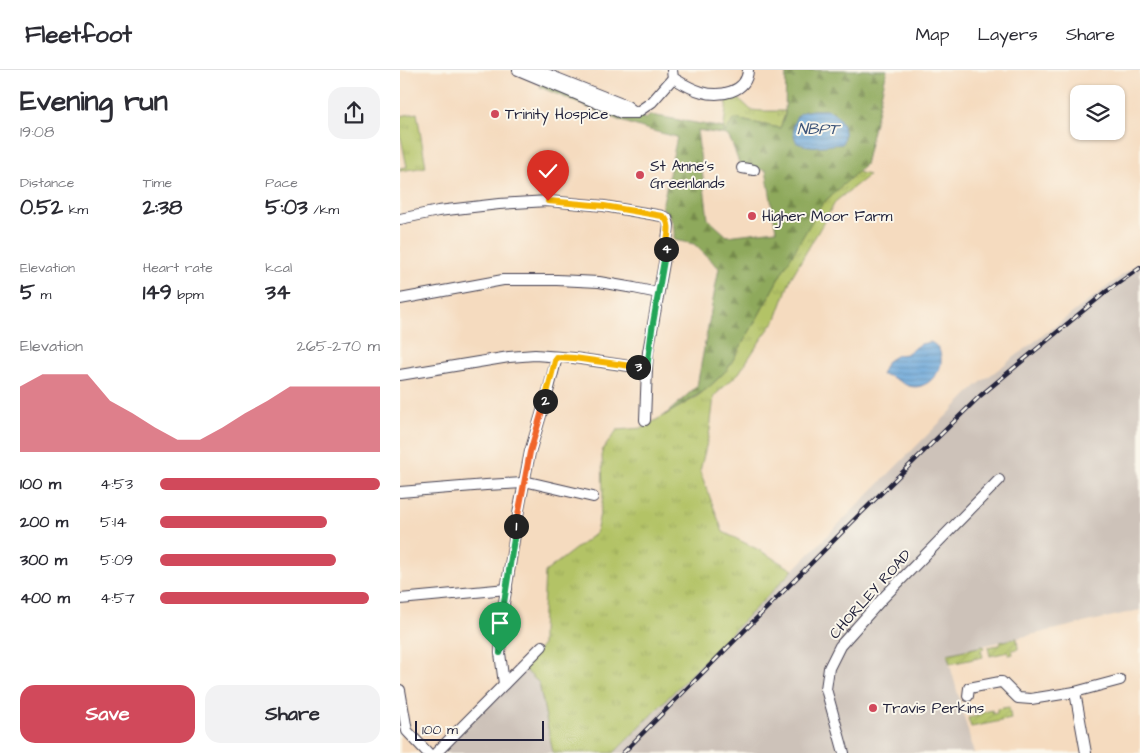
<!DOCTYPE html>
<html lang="en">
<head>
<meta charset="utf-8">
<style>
  body { margin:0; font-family:"Architects Daughter",sans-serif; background:#f2f2f3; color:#2b2b33; height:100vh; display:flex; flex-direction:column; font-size:19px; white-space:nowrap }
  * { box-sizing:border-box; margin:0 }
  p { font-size:16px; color:#7c7c81 }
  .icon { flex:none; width:28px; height:28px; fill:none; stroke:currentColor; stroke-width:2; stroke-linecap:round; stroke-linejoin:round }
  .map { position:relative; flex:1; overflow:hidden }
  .details { display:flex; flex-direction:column; background:#fff; width:400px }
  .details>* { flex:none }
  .fabs { position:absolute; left:670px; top:15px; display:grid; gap:10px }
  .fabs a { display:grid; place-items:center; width:55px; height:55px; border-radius:10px; background:#fff; box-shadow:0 1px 4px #0004; font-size:25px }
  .scale { position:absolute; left:15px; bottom:12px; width:129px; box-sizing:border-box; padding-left:5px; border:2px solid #22223b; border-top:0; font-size:14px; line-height:18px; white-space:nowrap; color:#22223b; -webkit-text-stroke:4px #fbf7ec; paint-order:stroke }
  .pin { position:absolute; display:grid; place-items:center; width:42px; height:42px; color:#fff; margin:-51px -21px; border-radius:50% 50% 50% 0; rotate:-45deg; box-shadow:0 0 5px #0007 }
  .pin .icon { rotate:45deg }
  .km { position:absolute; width:25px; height:25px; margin:-12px; border-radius:50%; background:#222; color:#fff; font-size:14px; line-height:25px; text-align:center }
  .round { display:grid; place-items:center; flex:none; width:52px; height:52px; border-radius:15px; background:#f2f2f3 }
  .overview { display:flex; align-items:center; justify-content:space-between; height:85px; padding:0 20px }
  h1 { font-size:28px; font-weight:700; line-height:38px }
  .figures { display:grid; grid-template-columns:repeat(3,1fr); gap:8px; height:85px; padding:5px 20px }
  .figures div { display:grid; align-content:center }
  .figures b { font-size:21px; font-weight:700 }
  .figures small { font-size:14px; font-weight:400 }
  .figures p { font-size:14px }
  .chart { height:140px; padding:10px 20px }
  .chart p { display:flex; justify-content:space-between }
  .chart svg { width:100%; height:90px; margin-top:5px; fill:#d1495b; opacity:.7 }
  .cta { display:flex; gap:10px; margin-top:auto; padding:10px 20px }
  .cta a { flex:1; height:58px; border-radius:15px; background:#d1495b; color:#fff; font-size:20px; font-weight:700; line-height:58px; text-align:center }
  .cta a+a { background:#f2f2f3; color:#2b2b33 }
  ul { padding:0 20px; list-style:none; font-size:16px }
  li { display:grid; grid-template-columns:80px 60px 1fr; align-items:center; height:38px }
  li i { height:12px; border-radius:6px; background:#d1495b }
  header { display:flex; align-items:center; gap:30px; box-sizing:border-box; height:70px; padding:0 25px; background:#fff; border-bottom:1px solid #e1e1e2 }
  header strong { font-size:24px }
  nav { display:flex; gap:28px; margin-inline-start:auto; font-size:18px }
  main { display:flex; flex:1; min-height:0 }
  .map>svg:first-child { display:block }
</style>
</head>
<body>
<header>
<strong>Fleetfoot</strong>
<nav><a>Map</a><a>Layers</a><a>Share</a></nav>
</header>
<main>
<section class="details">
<div class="overview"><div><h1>Evening run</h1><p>19:08</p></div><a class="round"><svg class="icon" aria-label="share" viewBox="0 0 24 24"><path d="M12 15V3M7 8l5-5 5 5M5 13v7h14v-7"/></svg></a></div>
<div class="figures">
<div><p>Distance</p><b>0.52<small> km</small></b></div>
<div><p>Time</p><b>2:38</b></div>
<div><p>Pace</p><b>5:03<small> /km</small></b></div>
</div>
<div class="figures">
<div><p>Elevation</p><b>5<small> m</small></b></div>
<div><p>Heart rate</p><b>149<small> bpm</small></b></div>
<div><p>kcal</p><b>34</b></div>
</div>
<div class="chart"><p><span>Elevation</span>265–270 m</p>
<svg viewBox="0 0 160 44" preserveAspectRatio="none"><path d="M0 44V12L10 6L20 6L30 6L40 19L50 25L60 32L70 38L80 38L90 32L100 25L110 19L120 12L130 12L140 12L150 12L160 12V44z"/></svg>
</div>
<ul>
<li><b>100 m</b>4:53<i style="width:100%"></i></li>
<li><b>200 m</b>5:14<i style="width:76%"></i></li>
<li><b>300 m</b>5:09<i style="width:80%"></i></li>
<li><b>400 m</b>4:57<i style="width:95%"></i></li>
</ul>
<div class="cta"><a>Save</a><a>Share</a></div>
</section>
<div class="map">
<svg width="740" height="683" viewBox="0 0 740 683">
  <defs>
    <pattern id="grass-tufts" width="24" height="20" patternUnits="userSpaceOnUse" patternTransform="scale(1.25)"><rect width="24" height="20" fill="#b3c366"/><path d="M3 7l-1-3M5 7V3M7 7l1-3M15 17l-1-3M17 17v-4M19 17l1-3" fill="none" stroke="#9aa759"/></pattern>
    <pattern id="forest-firs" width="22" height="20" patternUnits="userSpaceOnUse" patternTransform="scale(1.25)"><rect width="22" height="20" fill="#8ea95b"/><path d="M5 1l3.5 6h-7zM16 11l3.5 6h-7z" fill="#74894c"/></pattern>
    <pattern id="garden-furrows" width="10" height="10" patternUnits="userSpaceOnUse" patternTransform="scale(1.25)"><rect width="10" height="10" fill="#b3c366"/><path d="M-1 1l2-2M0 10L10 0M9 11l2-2" fill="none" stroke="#9aa759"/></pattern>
    <pattern id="water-rules" width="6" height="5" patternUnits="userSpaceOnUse" patternTransform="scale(1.25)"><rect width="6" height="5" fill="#67a4d8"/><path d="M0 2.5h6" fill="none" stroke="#5485b0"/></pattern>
  </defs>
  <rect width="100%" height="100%" fill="#fbf7ec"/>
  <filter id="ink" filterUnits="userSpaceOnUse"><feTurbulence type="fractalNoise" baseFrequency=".02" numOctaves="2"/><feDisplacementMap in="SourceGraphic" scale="10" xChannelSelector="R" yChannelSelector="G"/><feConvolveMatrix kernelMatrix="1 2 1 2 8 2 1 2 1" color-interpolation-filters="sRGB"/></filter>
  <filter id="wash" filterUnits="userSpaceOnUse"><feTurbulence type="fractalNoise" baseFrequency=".0096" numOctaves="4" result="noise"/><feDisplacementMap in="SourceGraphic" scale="20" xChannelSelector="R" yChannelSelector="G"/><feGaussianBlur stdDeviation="1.12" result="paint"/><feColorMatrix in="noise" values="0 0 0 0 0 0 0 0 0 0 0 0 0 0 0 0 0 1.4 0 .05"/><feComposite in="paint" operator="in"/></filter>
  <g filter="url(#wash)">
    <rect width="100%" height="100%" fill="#f5dbbf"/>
    <g fill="#cdc2b9">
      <polygon points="740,192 740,540 547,584 574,683 214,683 281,613 576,316"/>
      <polygon points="122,597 139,613 153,683 36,683"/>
    </g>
    <g fill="url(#grass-tufts)" stroke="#6a7250">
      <polygon points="336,26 351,40 362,41 385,41 385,45 380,58 335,49 323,64 327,30"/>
      <polygon points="17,43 26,97 0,101 0,98 7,97 1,68 0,68 0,46"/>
      <polygon points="457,102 469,105 436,131 391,208 376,249 360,271 339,303 314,326 310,360 300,401 323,462 359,480 393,500 214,683 153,683 139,613 122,597 142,576 142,562 145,502 196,463 203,428 202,381 217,360 242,358 295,328 309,317 327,300 355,252 396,176 422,134"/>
    </g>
    <path fill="url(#forest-firs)" stroke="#58664b" fill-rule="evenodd" d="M 386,0 L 487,0 L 465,95 L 422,134 L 381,204 L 355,252 L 327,300 L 309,317 L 293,328 L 265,345 L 297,316 L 319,198 L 294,174 L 274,170 C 275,153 272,149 262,137 L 277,67 L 249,60 L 218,50 L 140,17 L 143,11 L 236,43 L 245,49 L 251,45 L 324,58 L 324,63 L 335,49 L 380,58 L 385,45 ZM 297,60 L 327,65 C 335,75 335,87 342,98 L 366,100 L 376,160 L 327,166 L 308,149 Z"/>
    <g fill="url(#garden-furrows)" stroke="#6a7250">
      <polygon points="617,568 618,579 612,580 613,584 609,585 608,582 590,586 588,577 600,575 600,572"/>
      <polygon points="583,576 584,578 581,580 583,587 550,594 547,584"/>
      <polygon points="609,637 611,649 571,657 568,648 581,645 581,643 592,640 593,644 597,643 597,639"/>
    </g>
    <g fill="url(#water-rules)" stroke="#44638a">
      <path d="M 413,40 C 417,40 422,40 426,40 C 441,43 448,61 442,74 C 426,75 412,79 397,73 C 392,63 391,50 401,43 C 404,41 409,41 413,40 Z"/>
      <path d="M 530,272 C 537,275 540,279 541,287 C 542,296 539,301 533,308 C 530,312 526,314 521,316 C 505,321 496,304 481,305 L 487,291 L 498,285 L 506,284 L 521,274 Z"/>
    </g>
  </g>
  <g filter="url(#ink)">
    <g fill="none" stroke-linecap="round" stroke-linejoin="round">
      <defs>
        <g id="minor">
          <polyline points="118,0 221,43 236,43"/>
          <path d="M 272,0 L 273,8 C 283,14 291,19 302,22 C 319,27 347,23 348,0"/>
          <polyline points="131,2 144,3 227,36 236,43"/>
          <polyline points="236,43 252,32 273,8"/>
          <polyline points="342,98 354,100"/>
          <polyline points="0,149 38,141 99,134 148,131 204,136 262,146 267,148 269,155 264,193 248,282 247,298 245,350"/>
          <polyline points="0,229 103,210 157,210 199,212 234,218 258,223"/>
          <polyline points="0,305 109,287 135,285 174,288 229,296 247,298"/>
          <polyline points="124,411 193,427"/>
          <polyline points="0,422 86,415 123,413"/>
          <polyline points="0,529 107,519"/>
          <polyline points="104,614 100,583 104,533 119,439 130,382 149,318 157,287"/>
          <polyline points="0,620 7,661 28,683"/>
          <polyline points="675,622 686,683"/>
          <polyline points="568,626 569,618 600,612 602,612 618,628 631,629 675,622 720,610"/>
          <polyline points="36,683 142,576"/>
          <polyline points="444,683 426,619 429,598 440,576 482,529 599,410"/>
        </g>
      </defs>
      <use href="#minor" stroke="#423e4f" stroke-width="12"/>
      <use href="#minor" stroke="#fff" stroke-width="10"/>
      <defs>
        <polyline id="rail" points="223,683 458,446 580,326 707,221 740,198"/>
      </defs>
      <use href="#rail" stroke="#22223b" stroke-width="4.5"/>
      <use href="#rail" stroke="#fbf7ec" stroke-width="2.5" stroke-dasharray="8" stroke-linecap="butt"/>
    </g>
  </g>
  <g fill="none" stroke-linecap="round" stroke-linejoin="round" filter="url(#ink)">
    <defs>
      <polyline id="split-1" points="100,583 104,533 116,456"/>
      <polyline id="split-2" points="116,456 130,382 145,331"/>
      <polyline id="split-3" points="145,331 156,287 174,288 238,297"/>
      <polyline id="split-4" points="238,297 247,298 252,259 266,179"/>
      <path id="split-5" d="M 148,131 L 204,136 L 262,146 C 273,152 267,168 266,179"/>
    </defs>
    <use href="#split-1" stroke="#fff" stroke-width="10"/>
    <use href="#split-2" stroke="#fff" stroke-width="10"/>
    <use href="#split-3" stroke="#fff" stroke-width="10"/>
    <use href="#split-4" stroke="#fff" stroke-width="10"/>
    <use href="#split-5" stroke="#fff" stroke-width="10"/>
    <use href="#split-1" stroke="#22a559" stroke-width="6"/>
    <use href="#split-2" stroke="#f0652b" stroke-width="6"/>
    <use href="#split-3" stroke="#f5b400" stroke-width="6"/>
    <use href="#split-4" stroke="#22a559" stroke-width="6"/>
    <use href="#split-5" stroke="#f5b400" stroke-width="6"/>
  </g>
  <g fill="#d1495b" stroke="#fbf7ec" stroke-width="2">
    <circle cx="95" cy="44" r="5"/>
    <circle cx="240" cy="105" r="5"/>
    <circle cx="352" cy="146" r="5"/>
    <circle cx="473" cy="638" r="5"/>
  </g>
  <g text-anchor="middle" stroke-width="4" stroke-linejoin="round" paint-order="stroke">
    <g font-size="15" fill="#22223b" stroke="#fbf7ec" text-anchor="start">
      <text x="105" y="49">Trinity Hospice</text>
      <text x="250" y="101">St Anne's<tspan x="250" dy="17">Greenlands</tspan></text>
      <text x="362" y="151">Higher Moor Farm</text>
      <text x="483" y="643">Travis Perkins</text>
    </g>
    <g font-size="15" fill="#22223b" stroke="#fbf7ec">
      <text transform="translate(470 524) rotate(-48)" y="5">CHORLEY ROAD</text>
    </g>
    <g font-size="16" font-style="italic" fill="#3e567a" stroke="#fbf7ec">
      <text x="418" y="64">NBPT</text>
    </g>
  </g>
</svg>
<div class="fabs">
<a><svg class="icon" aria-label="layers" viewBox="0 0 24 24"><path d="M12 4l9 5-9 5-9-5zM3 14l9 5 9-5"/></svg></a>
</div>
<div class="scale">100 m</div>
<div class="pin" style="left:100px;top:583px;background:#1e9e55"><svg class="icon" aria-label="arrive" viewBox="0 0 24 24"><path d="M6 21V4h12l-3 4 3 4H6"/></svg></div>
<div class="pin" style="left:148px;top:131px;background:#d93025"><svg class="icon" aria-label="check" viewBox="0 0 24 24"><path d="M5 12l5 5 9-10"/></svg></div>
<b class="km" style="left:116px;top:456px">1</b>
<b class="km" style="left:145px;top:331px">2</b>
<b class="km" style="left:238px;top:297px">3</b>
<b class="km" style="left:266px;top:179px">4</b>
</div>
</main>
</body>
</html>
